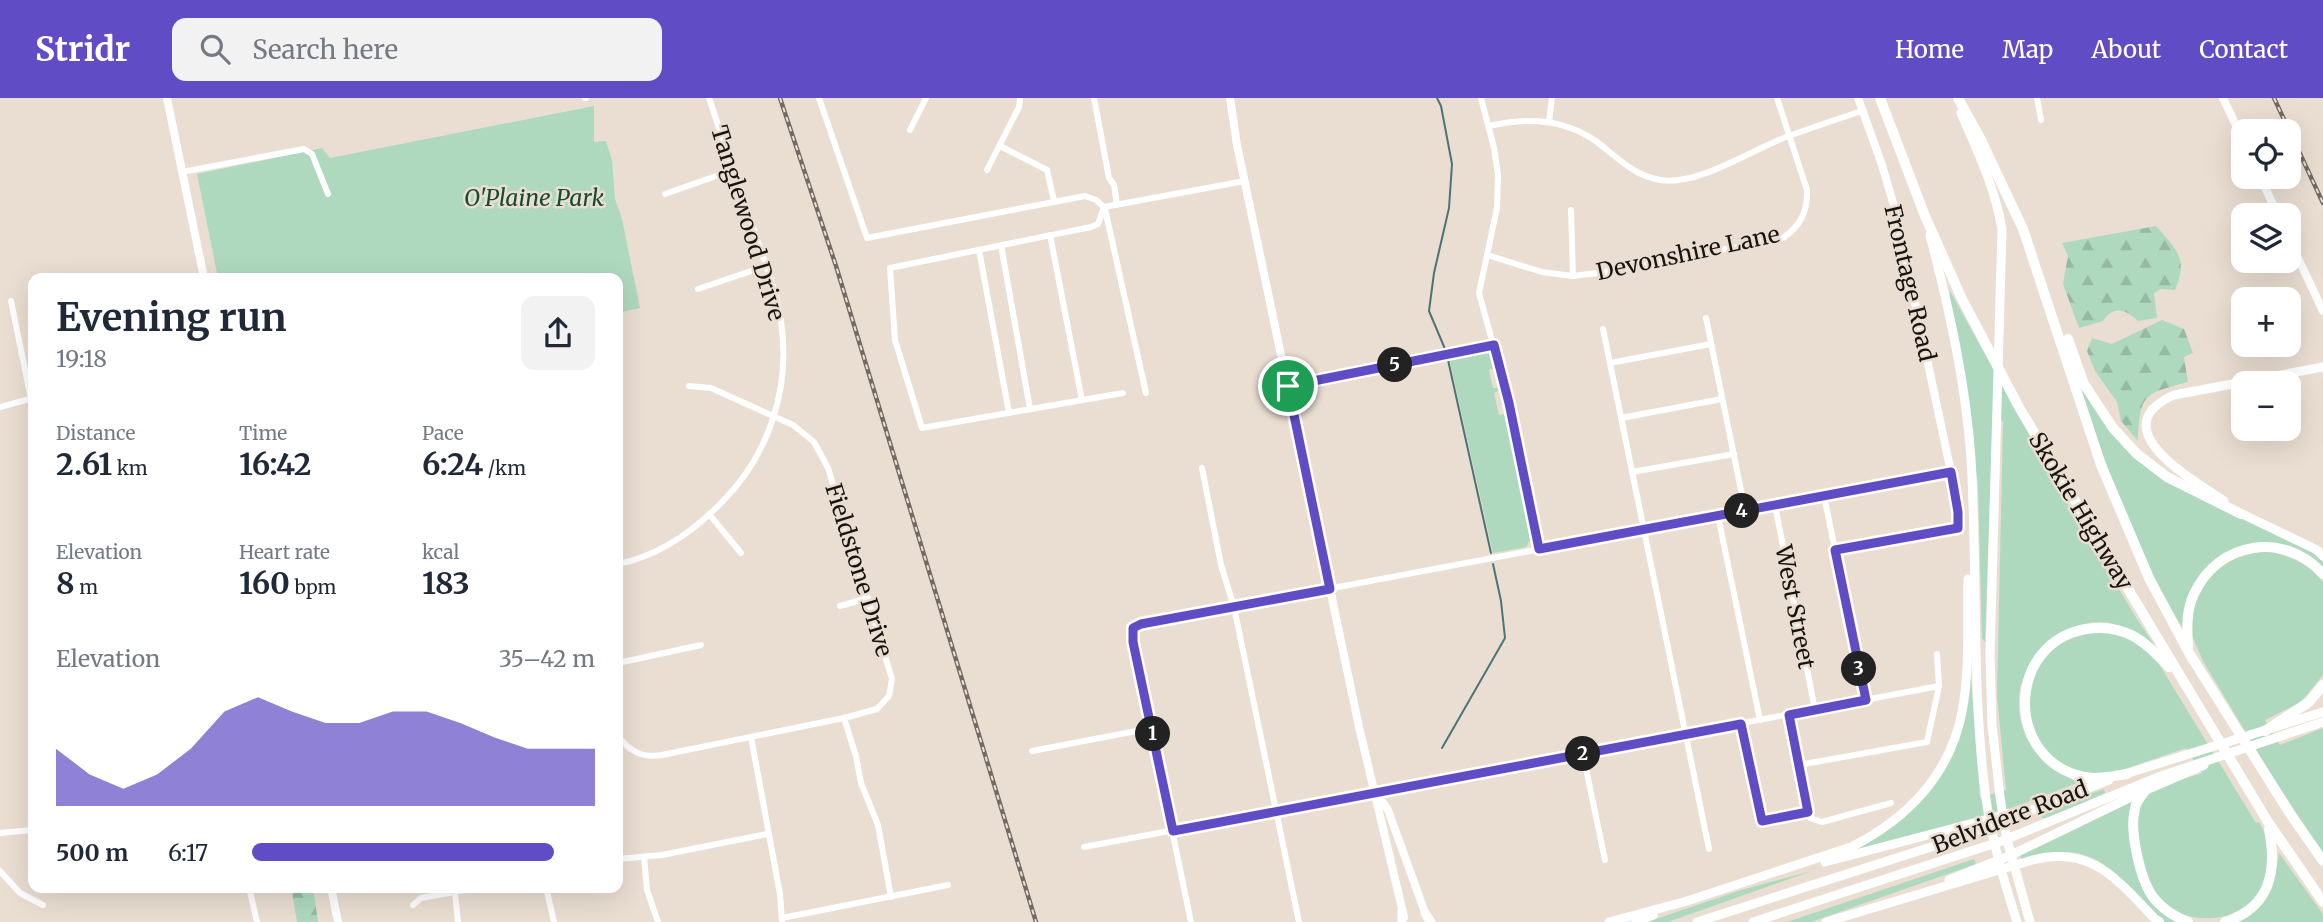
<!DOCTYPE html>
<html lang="en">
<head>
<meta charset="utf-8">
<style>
  body { margin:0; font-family:Merriweather,serif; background:#f2f2f3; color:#1f2937; height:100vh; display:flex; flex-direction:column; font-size:26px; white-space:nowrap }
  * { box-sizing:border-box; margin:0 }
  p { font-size:23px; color:#747a83 }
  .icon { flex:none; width:38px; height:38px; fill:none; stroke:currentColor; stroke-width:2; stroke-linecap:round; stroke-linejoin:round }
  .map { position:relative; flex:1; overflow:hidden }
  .drawer { position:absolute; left:28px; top:175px; width:595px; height:620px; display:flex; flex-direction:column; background:#fff; border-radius:14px; box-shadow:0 7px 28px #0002 }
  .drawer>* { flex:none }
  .buttons { position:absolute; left:2231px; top:21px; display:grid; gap:14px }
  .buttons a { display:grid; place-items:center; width:70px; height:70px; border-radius:14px; background:#fff; box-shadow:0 7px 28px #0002; font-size:35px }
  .pin { position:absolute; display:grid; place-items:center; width:60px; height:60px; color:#fff; margin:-30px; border:4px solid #fff; border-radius:50%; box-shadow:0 2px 7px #0007 }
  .km { position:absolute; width:35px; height:35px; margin:-18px; border-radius:50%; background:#222; color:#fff; font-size:19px; line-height:35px; text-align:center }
  .round { display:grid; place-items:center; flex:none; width:74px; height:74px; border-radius:14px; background:#f2f2f3 }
  .headline { display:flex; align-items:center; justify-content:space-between; height:119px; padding:0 28px }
  h1 { font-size:38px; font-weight:700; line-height:52px }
  .stats { display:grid; grid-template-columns:repeat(3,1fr); gap:10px; height:119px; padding:7px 28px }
  .stats div { display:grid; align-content:center }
  .stats b { font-size:30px; font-weight:700 }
  .stats small { font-size:19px; font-weight:400 }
  .stats p { font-size:19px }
  .chart { height:196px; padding:14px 28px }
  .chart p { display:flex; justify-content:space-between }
  .chart svg { width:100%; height:126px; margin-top:7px; fill:#604cc5; opacity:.7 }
  ul { padding:0 28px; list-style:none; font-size:23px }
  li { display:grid; grid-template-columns:112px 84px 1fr; align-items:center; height:52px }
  li i { height:18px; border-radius:9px; background:#604cc5 }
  header { display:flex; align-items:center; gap:42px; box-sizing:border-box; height:98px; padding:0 35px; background:#604cc5; color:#fff }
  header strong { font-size:33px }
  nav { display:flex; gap:38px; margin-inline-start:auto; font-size:24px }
  .search { width:490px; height:63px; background:#f2f2f3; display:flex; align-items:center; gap:18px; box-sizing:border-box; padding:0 24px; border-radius:14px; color:#747a83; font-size:26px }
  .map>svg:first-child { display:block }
</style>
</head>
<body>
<header>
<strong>Stridr</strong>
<div class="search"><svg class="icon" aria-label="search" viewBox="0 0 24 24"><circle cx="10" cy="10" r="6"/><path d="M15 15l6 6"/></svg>Search here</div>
<nav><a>Home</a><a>Map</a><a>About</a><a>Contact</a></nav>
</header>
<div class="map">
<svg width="2323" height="824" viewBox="0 0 2323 824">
  <defs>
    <pattern id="forest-firs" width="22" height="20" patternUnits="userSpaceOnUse" patternTransform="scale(1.75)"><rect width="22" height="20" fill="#afd9bf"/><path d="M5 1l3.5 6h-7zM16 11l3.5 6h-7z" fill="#96b9a3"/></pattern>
  </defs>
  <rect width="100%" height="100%" fill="#eaded2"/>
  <g fill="#afd9bf">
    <polygon points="594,8 594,44 606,43 612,62 615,101 622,121 640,210 618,215 618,180 218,180 197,76 322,50 330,60"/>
    <path d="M 1950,193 L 2066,403 L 2137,521 L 2165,563 C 2151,552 2136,537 2121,529 C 2098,516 2061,531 2044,547 C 2033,558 2027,572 2023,586 L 2021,586 C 2014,617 2024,647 2049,668 C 2057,675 2069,678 2077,685 L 2014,709 L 1857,752 L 1904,720 L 1925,698 L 1947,665 L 1970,567 L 1980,700 L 2006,692 L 1997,597 L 2003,324 L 1993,310 L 1985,544 L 1982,540 L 1978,386 L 1949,204 Z"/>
    <polygon points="1483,254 1491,256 1495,270 1489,272 1493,290 1499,290 1499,292 1494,295 1499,317 1505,316 1531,440 1526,449 1493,455 1449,260"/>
    <path d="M 2069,255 C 2086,302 2105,334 2144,367 L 2312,454 L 2323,464 L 2323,472 C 2308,464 2292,452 2275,446 C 2265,442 2253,445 2243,448 C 2203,458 2189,492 2182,529 C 2129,445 2100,349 2069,255 Z"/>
    <path d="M 2264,452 C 2288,458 2308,464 2323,484 L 2323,577 L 2301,604 L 2265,622 L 2280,647 L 2323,630 L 2323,756 L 2269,673 L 2203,563 L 2192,538 L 2191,522 L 2198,492 L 2223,464 Z"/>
    <path d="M 2100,532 L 2129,539 L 2156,561 L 2256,725 L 2259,724 C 2272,745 2270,763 2264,786 C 2260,798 2245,811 2235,816 C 2207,824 2177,822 2157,798 C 2147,785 2143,764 2140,748 C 2137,729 2133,713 2147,697 C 2157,687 2188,680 2202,675 L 2186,650 L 2113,675 L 2088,676 L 2062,667 L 2042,649 L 2027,614 L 2036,569 L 2062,542 Z"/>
    <polygon points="2104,691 2105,695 2049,720 2042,720 2041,717 2048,711"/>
    <path d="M 2134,701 L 2136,772 L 2176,824 L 2165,824 C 2110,780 2106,737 2021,761 L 2020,757 Z"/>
    <polygon points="2279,755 2323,816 2323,824 2235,824 2275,779"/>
    <polygon points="1974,761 1976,766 1811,824 1787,824"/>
    <polygon points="1812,773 1668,824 1647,824 1741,792"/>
  </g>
  <g fill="url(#forest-firs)">
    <path d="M 2156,128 C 2176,151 2189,160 2175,192 L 2161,191 L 2154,195 L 2157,220 L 2138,223 C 2125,211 2114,207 2103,223 L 2079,230 L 2063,186 L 2068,158 L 2062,145 Z"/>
    <path d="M 2162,222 L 2184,231 L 2193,255 L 2184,259 L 2188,284 C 2144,296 2140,295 2138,343 L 2121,323 L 2117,304 L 2095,273 L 2087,253 L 2092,240 L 2112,246 Z"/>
    <polygon points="291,789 313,789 318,824 297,824"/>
  </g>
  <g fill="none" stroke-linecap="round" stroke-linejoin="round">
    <g stroke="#4b7478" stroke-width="2">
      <polyline points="1437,0 1441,8 1452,66 1449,110 1434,175 1429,213 1445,251"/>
      <polyline points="1448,262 1491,455"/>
      <polyline points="1442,650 1505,540 1501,503 1493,466"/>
    </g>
    <g stroke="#fff" stroke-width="6">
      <polyline points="585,0 586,0"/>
      <polyline points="819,0 867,140 1085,98 1096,102 1104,109"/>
      <polyline points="1094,0 1109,80 1114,87 1117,107"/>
      <polyline points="1481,0 1494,50 1498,77 1497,110 1479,195 1509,305 1539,451"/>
      <polyline points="2037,0 2041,22"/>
      <polyline points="1549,24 1552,0"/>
      <path d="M 1489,28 C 1527,19 1565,21 1597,44 C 1618,60 1633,77 1660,82 C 1696,88 1747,55 1781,41 C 1807,31 1835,22 1862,13"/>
      <polyline points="910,32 926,0"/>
      <polyline points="1000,48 1047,72 1054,103"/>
      <polyline points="987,72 1019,9 1020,0"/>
      <polyline points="182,74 304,51 312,56 328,96"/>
      <polyline points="665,96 733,72"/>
      <polyline points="1104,109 1098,126 1091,129 890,170 895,242 922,330 1123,295"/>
      <polyline points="1104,109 1245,83"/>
      <polyline points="1105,111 1146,295"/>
      <polyline points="1571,112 1573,178"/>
      <polyline points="1050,137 1082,302"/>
      <polyline points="1001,147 1030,311"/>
      <polyline points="979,152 1009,315"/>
      <path d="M 1487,157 L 1542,174 L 1573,178 L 1605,174 L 1783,140 C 1800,128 1808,114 1807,92 L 1777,0"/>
      <polyline points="698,191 766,168"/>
      <polyline points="11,203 31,301"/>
      <polyline points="1706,220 1745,412"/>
      <polyline points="1603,231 1709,751"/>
      <polyline points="1610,265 1711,246"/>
      <polyline points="1288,288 1494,247"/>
      <polyline points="0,309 33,300"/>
      <polyline points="1621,320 1722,301"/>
      <polyline points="1202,370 1221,467 1234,509 1299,824"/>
      <polyline points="1632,374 1734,356"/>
      <polyline points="1824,398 1866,602"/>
      <polyline points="1775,407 1815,612"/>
      <polyline points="709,416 741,455"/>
      <polyline points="1718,418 1760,622"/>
      <path d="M 618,466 C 658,458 694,433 722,404 C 769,357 791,290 781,223 C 776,190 762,158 752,126 C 737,84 723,42 709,0"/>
      <polyline points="840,508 868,500"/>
      <polyline points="618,565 701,547"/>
      <polyline points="1789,617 1810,720 1822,724 1891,705"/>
      <polyline points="844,620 856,658 861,685 878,727 891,799"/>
      <polyline points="1741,626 1762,723 1808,714"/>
      <path d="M 618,638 C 630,654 642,660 662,657 L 844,620 L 877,611 L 889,598 L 892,581 L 828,370 L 814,344 L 793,327 L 711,290 L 689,288"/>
      <polyline points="751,639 780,796 782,824"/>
      <polyline points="1032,653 1152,630"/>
      <polyline points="1583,656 1605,762"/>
      <polyline points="1799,667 1927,644 1939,588 1937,556"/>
      <polyline points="0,735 33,732"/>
      <polyline points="1084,749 1939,588"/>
      <polyline points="644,759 647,792 658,824"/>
      <polyline points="618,761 662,757 767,736"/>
      <polyline points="0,773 20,795 43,807"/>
      <polyline points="249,789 257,824"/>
      <polyline points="546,789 554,824"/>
      <polyline points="455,795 458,824"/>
      <polyline points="413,807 421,800 482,789"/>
      <polyline points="782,820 948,787"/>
      <polyline points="1191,824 1133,544 1132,534 1136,527 1951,374 1958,414 1958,431 1835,452"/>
    </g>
    <g stroke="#fff" stroke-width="8">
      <polyline points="167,0 204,180"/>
      <polyline points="1230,0 1237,47 1359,629 1404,819"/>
      <polyline points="1858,0 1882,67 1896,115 1951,374"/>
      <polyline points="2223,0 2244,44"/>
      <polyline points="2260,79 2278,117"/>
      <polyline points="2289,141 2323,213"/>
      <polyline points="1377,696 1388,712 1427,820"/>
      <polyline points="331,789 338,824"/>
    </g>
    <g stroke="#fff" stroke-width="9">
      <path d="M 1961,15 C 1978,54 1995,90 2002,131 L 1990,557 L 1992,627 L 2000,699 L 2007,742 L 2030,824"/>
      <path d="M 1930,137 C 1949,210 1966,286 1971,361 C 1978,474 1971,588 1986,701 C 1992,743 2004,783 2017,824"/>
      <path d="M 2224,403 C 2193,382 2100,330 2174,297 L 2323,269"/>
      <polyline points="2238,414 2317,452 2323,458"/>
      <polyline points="2122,677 2323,614"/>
      <polyline points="1825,764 2008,716"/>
      <polyline points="1949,782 2009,758 2146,692 2204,667"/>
      <polyline points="1402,812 1402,824"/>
      <polyline points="1425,815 1431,824"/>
      <path d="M 1609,824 L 1687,803 L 1851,749 C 1907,721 1950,677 1962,614 C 1970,573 1967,524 1968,481"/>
      <polyline points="1636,824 1653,817"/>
      <polyline points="1697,824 1962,739 2109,682"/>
      <polyline points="1753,824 2002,743 2161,678 2323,624"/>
      <path d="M 1826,824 L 2029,763 C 2092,745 2118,783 2158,824"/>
    </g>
    <g stroke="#fff" stroke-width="10">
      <polyline points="1880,0 1925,118 1962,201 2020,311 2268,724 2323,804"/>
      <polyline points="1958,0 1980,40 2023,131 2101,367 2149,480 2189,555 2289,714 2323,763"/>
      <polyline points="2068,241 2084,286 2113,330 2137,356 2167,379 2241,416"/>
      <path d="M 2188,549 C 2187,531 2186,512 2194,496 C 2218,443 2285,433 2323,476"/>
      <polyline points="2265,633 2309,604 2323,587"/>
      <path d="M 2127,676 C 2112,678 2099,682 2084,679 C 2004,662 2006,545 2086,531 C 2125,525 2145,543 2169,569"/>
      <path d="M 2146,692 C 2141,698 2136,703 2135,711 C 2129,732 2140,781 2153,799 C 2162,811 2175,819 2188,824"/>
      <polyline points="2156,822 2159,824"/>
      <path d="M 2225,824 C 2271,809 2277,773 2269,731"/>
    </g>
    <defs>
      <g id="rail">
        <polyline points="780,0 836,168 1036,824"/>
        <polyline points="2274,0 2323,105"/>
      </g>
    </defs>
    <use href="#rail" stroke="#726a63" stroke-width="4.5"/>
    <use href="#rail" stroke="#eaded2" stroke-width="2" stroke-dasharray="5" stroke-linecap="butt"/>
  </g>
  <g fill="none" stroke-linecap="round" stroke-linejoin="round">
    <defs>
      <polygon id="route" points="1494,247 1509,305 1539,451 1951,374 1958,414 1958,430 1835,452 1866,602 1789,617 1808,714 1762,723 1741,626 1173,733 1133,544 1133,530 1141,526 1330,491 1288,288"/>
    </defs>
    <use href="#route" stroke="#fff" stroke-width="14"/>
    <use href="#route" stroke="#604cc5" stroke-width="9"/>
  </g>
  <g text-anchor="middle" stroke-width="5" stroke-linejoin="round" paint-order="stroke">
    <g font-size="23" font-style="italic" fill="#154b30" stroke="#eaded2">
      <text x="534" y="108">O'Plaine Park</text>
    </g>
    <g font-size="23" fill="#181410" stroke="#eaded2">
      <text transform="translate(748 125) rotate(73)" y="8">Tanglewood Drive</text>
      <text transform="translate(1688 155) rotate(-12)" y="8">Devonshire Lane</text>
      <text transform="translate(1910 185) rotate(77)" y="8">Frontage Road</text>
      <text transform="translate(2081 413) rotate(59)" y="8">Skokie Highway</text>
      <text transform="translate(859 472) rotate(73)" y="8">Fieldstone Drive</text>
      <text transform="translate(1795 509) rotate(79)" y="8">West Street</text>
      <text transform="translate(2010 719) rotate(-21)" y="8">Belvidere Road</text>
    </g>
  </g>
</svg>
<div class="buttons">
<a><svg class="icon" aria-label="locate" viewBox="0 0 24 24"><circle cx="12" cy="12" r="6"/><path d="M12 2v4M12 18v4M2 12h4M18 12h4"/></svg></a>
<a><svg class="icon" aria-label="layers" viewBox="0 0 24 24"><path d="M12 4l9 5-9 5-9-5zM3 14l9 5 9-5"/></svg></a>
<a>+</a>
<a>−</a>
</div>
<div class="pin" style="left:1288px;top:288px;background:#1e9e55"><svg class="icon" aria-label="arrive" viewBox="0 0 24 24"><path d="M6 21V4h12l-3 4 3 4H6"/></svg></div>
<b class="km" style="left:1153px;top:636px">1</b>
<b class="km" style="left:1583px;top:656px">2</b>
<b class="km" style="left:1859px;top:571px">3</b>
<b class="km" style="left:1742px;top:413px">4</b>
<b class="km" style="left:1395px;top:267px">5</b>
<section class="drawer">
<div class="headline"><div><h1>Evening run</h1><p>19:18</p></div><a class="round"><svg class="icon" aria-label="share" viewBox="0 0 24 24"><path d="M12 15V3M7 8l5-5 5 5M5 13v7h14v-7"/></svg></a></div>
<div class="stats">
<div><p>Distance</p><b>2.61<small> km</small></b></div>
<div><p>Time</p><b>16:42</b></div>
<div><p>Pace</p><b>6:24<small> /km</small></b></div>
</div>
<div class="stats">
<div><p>Elevation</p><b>8<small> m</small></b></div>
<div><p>Heart rate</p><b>160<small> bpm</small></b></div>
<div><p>kcal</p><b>183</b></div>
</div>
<div class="chart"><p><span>Elevation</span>35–42 m</p>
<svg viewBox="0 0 160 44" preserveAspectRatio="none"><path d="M0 44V24L10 33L20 38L30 33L40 24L50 11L60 6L70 11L80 15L90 15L100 11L110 11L120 15L130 20L140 24L150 24L160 24V44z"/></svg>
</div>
<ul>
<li><b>500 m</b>6:17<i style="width:88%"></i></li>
</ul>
</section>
</div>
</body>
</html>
